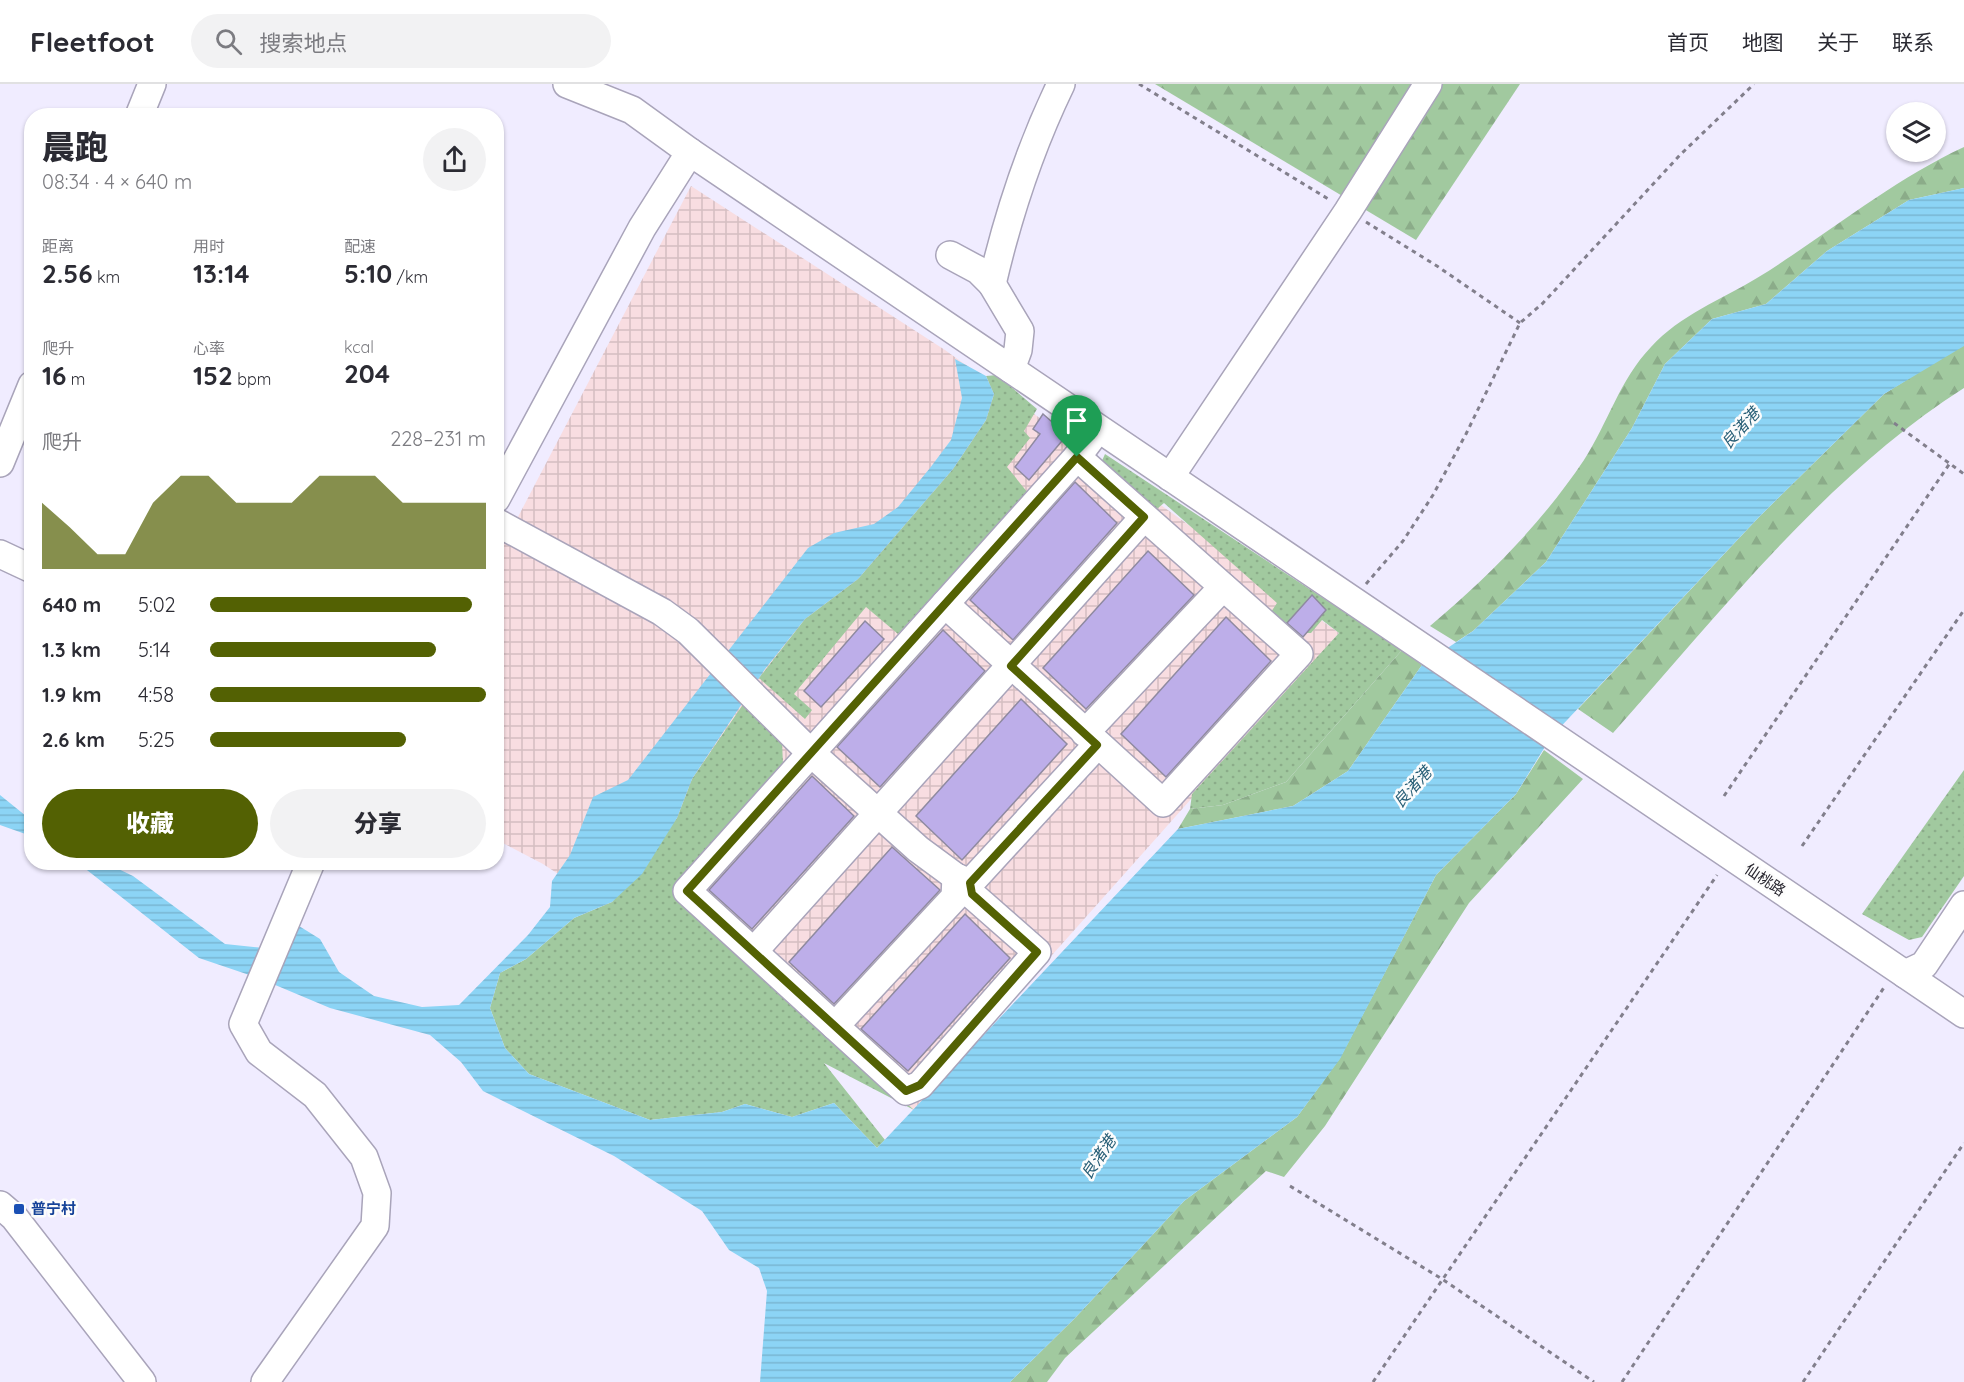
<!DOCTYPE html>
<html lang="zh">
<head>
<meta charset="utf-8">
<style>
  body { margin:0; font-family:Quicksand,"Noto Sans SC",sans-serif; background:#f2f2f3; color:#2b2b33; height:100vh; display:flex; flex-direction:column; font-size:22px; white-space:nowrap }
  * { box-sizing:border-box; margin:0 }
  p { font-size:20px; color:#7c7c81 }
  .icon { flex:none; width:33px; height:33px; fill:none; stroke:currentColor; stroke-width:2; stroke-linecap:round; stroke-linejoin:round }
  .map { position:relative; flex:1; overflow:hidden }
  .sheet { position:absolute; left:24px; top:24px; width:480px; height:762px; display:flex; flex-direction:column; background:#fff; border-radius:24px; box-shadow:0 2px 4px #0004 }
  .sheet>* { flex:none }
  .tools { position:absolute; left:1886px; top:18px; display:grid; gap:12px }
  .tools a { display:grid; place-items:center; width:60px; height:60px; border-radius:50%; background:#fff; box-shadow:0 2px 4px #0004; font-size:30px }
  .pin { position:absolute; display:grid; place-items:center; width:51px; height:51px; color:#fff; margin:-62px -26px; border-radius:50% 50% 50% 0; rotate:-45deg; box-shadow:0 0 6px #0007 }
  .pin .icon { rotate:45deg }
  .round { display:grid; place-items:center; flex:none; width:63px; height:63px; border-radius:32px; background:#f2f2f3 }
  .overview { display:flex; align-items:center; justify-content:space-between; height:102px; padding:0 18px }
  h1 { font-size:33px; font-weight:800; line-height:45px }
  .stats { display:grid; grid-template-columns:repeat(3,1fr); gap:9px; height:102px; padding:6px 18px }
  .stats div { display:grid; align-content:center }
  .stats b { font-size:26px; font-weight:800 }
  .stats small { font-size:16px; font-weight:400 }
  .stats p { font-size:16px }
  .chart { height:168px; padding:12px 18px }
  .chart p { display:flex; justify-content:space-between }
  .chart svg { width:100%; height:108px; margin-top:6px; fill:#536103; opacity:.7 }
  .action { display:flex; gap:12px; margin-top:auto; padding:12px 18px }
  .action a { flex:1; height:69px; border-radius:36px; background:#536103; color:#fff; font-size:24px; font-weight:800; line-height:69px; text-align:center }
  .action a+a { background:#f2f2f3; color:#2b2b33 }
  ul { padding:0 18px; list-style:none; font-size:20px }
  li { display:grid; grid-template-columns:96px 72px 1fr; align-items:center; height:45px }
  li i { height:15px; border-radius:8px; background:#536103 }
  header { display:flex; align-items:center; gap:36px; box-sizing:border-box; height:84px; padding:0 30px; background:#fff; border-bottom:2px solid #e1e1e2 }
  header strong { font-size:28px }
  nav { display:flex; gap:33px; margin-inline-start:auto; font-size:21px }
  .search { width:420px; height:54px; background:#f2f2f3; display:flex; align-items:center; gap:15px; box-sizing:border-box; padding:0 21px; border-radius:33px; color:#7c7c81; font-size:22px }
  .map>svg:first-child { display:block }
</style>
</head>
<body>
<header>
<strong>Fleetfoot</strong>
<div class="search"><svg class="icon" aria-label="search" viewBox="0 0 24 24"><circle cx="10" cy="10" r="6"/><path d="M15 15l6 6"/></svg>搜索地点</div>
<nav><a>首页</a><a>地图</a><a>关于</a><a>联系</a></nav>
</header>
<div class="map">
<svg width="1964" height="1298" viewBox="0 0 1964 1298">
  <defs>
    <pattern id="industrial-grid" width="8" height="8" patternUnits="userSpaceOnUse" patternTransform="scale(1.5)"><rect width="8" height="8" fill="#f8dde1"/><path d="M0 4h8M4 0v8" fill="none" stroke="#d5bec1"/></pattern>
    <pattern id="grass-dots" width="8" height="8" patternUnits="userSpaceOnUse" patternTransform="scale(1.5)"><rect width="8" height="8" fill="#a1c99f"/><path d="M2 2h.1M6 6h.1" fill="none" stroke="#8bac89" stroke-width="1.8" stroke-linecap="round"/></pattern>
    <pattern id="forest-firs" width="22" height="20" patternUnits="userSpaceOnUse" patternTransform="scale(1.5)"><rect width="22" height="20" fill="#a1c99f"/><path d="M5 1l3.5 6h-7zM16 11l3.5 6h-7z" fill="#8bac89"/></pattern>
    <pattern id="water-rules" width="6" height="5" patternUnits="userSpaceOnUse" patternTransform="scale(1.5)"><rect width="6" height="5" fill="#8cd4f5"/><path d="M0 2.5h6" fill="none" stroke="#79b6d2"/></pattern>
  </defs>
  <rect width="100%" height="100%" fill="#f0ecff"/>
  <polygon fill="url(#industrial-grid)" points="691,102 945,266 1339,549 914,1026 543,780 497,756 496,475"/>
  <g fill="url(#grass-dots)">
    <polygon points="997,291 1037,325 1024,347 1030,354 1007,383 1028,409 898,550 866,523 794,610 812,626 805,635 759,594 805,535 858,495 953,385 986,336 994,310 986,292"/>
    <polygon points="1105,370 1402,566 1286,698 1223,721 1190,725 1192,710 1339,549 1322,536 1311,549 1290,549 1269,531 1277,519 1164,419 1151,430 1101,379"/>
    <polygon points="744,619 782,657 783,681 672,806 914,1026 824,979 885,1056 877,1064 834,1019 792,1033 745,1020 722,1028 650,1036 529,990 505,964 490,924 500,889 526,875 574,834 612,818 677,734 692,695"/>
    <polygon points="1964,686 1964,792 1922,853 1909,856 1862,830"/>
  </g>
  <g fill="url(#forest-firs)">
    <polygon points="1155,0 1520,0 1416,156"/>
    <path d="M 1964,63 L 1964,104 L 1909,116 L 1827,167 L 1766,220 L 1712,235 L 1665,280 L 1632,344 L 1546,478 L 1473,547 L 1456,558 L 1430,542 C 1489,492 1541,440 1584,376 C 1608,339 1620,295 1651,263 C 1680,231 1721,216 1757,194 C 1827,151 1889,98 1964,63 Z"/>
    <path d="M 1964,260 L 1964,304 C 1829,389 1718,531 1613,649 L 1578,625 L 1759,433 L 1884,310 Z"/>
    <polygon points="1402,566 1422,581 1348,687 1293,722 1178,745 1190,725 1223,721 1286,698"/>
    <polygon points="1544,666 1583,695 1469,819 1325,1042 1284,1093 1266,1087 1065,1274 1047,1298 1010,1298 1075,1234 1184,1117 1297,1033 1340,974 1436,791 1516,710"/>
  </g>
  <g fill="url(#water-rules)">
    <polygon points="1964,104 1964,262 1884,310 1759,433 1551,653 1516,710 1436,791 1340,975 1297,1033 1184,1117 1075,1234 1010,1298 760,1298 767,1207 759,1184 729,1166 702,1127 614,1072 483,1007 461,978 430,951 330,924 261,895 199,874 78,779 106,779 133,792 225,860 264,864 299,842 320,855 339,888 374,912 422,923 459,921 528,851 550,823 552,797 570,771 593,713 628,696 808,464 834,449 874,440 898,423 930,384 951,356 962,314 955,275 986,292 994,310 986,336 953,385 858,495 805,535 765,585 692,695 677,734 642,790 612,818 574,834 526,875 500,889 490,924 505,964 529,990 650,1036 722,1028 745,1020 792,1033 834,1019 877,1064 1178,745 1293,722 1348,687 1422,581 1473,547 1546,478 1632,344 1665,280 1712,235 1766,220 1827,167 1909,116"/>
    <polygon points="0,711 31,736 31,752 0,741"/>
  </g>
  <g fill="#bdaee9" stroke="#8f8aa0" stroke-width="1.5">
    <polygon points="1043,330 1067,351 1029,396 1015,383 1040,350 1033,345"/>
    <polygon points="1075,398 1117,439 1013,556 970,516"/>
    <polygon points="1148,467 1194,511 1086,625 1043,584"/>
    <polygon points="1312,511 1326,526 1303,553 1287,539"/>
    <polygon points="1226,533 1271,577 1166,693 1121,650"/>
    <polygon points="865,537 884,555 821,623 804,607"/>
    <polygon points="943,546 985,587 880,703 837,663"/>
    <polygon points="1021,615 1067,660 962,776 916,732"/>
    <polygon points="812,692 854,732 752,845 709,806"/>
    <polygon points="892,763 940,806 834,920 789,878"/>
    <polygon points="965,830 1010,874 908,987 861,945"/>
  </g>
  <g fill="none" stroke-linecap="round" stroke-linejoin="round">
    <defs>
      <g id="minor">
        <polyline points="567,0 632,26 690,68"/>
        <polyline points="139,32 152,0"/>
        <polyline points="950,171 978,186 992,200 1020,247 1018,266 1011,285"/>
        <path d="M 992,200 C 1008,131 1030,64 1061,0"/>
        <polyline points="0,379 32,301"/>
        <polyline points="1170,393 1348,127 1428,0"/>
        <polyline points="496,415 642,144 690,68 1964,930"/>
        <polyline points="496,438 662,528 688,547 811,669 918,765 956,793 970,799 1097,661"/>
        <polyline points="0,470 32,485"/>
        <polyline points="945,520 1163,719 1299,570 1077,373"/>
        <polyline points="1085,649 1223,503"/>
        <polyline points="970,799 971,810 1037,868 920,1001 906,1007 687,807 1077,373 1098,345"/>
        <polyline points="754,867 1144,433"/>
        <polyline points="1905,890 1924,881 1964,821"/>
        <polyline points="835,942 955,813 956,793"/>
        <polyline points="0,1121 14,1133 142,1298"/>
        <polyline points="265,1298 375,1142 377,1109 364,1073 315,1011 259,968 243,940 311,778"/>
      </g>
    </defs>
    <use href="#minor" stroke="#a9a4ba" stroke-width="30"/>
    <g stroke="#827f8c" stroke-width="3" stroke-dasharray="4.5 4.5" stroke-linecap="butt">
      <polyline points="1139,0 1330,116"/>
      <polyline points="1366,138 1437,182 1520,239"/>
      <polyline points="1894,339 1964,390"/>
      <polyline points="1366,500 1403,457 1433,411 1466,350 1520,239 1543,219 1680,71 1754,0"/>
      <polyline points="1724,712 1950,379"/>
      <polyline points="1802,762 1964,526"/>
      <polyline points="1290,1102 1442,1195 1594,1298"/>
      <polyline points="1373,1298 1717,791"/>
      <polyline points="1622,1298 1885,902"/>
      <polyline points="1803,1298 1964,1059"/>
    </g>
    <use href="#minor" stroke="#fff" stroke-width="27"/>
  </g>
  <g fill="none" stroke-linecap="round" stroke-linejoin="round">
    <defs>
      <polygon id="route" points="1077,373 1144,433 1011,582 1097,661 970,799 972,810 1037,868 920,1001 906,1007 687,807"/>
    </defs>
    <use href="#route" stroke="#fff" stroke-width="12"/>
    <use href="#route" stroke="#536103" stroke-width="8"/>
  </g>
  <rect fill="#1a4fb4" stroke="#fcfcfc" stroke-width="2" x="13" y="1119" width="12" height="12" rx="3"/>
  <g text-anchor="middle" stroke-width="5" stroke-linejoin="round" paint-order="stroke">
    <g font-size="15" fill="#27252e" stroke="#fcfcfc">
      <text transform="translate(1765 796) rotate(34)" y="5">仙桃路</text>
    </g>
    <g font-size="15" font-weight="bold" fill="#164399" stroke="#fcfcfc" text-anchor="start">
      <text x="31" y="1130">普宁村</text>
    </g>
    <g font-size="16" font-style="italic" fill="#275e76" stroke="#fcfcfc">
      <text transform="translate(1740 344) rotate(-48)" y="6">良渚港</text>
      <text transform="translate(1412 703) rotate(-48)" y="6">良渚港</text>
      <text transform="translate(1098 1073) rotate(-56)" y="6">良渚港</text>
    </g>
  </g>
</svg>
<div class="tools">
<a><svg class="icon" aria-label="layers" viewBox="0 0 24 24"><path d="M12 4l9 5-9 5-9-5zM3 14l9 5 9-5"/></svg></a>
</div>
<div class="pin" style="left:1077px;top:373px;background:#1e9e55"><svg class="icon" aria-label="arrive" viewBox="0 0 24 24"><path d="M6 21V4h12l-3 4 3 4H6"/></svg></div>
<section class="sheet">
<div class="overview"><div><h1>晨跑</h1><p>08:34 · 4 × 640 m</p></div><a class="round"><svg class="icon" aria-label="share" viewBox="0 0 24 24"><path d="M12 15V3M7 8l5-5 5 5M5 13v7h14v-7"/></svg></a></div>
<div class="stats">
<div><p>距离</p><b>2.56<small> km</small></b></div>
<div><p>用时</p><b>13:14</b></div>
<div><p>配速</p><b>5:10<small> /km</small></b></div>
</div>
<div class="stats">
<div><p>爬升</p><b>16<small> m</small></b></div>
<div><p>心率</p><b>152<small> bpm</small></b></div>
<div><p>kcal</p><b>204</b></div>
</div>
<div class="chart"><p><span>爬升</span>228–231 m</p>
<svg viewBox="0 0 160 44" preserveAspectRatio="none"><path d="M0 44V17L10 27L20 38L30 38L40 17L50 6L60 6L70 17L80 17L90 17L100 6L110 6L120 6L130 17L140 17L150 17L160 17V44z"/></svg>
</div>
<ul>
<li><b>640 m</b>5:02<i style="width:95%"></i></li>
<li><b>1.3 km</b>5:14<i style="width:82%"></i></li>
<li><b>1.9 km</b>4:58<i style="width:100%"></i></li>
<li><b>2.6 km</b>5:25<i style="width:71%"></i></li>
</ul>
<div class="action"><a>收藏</a><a>分享</a></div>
</section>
</div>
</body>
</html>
